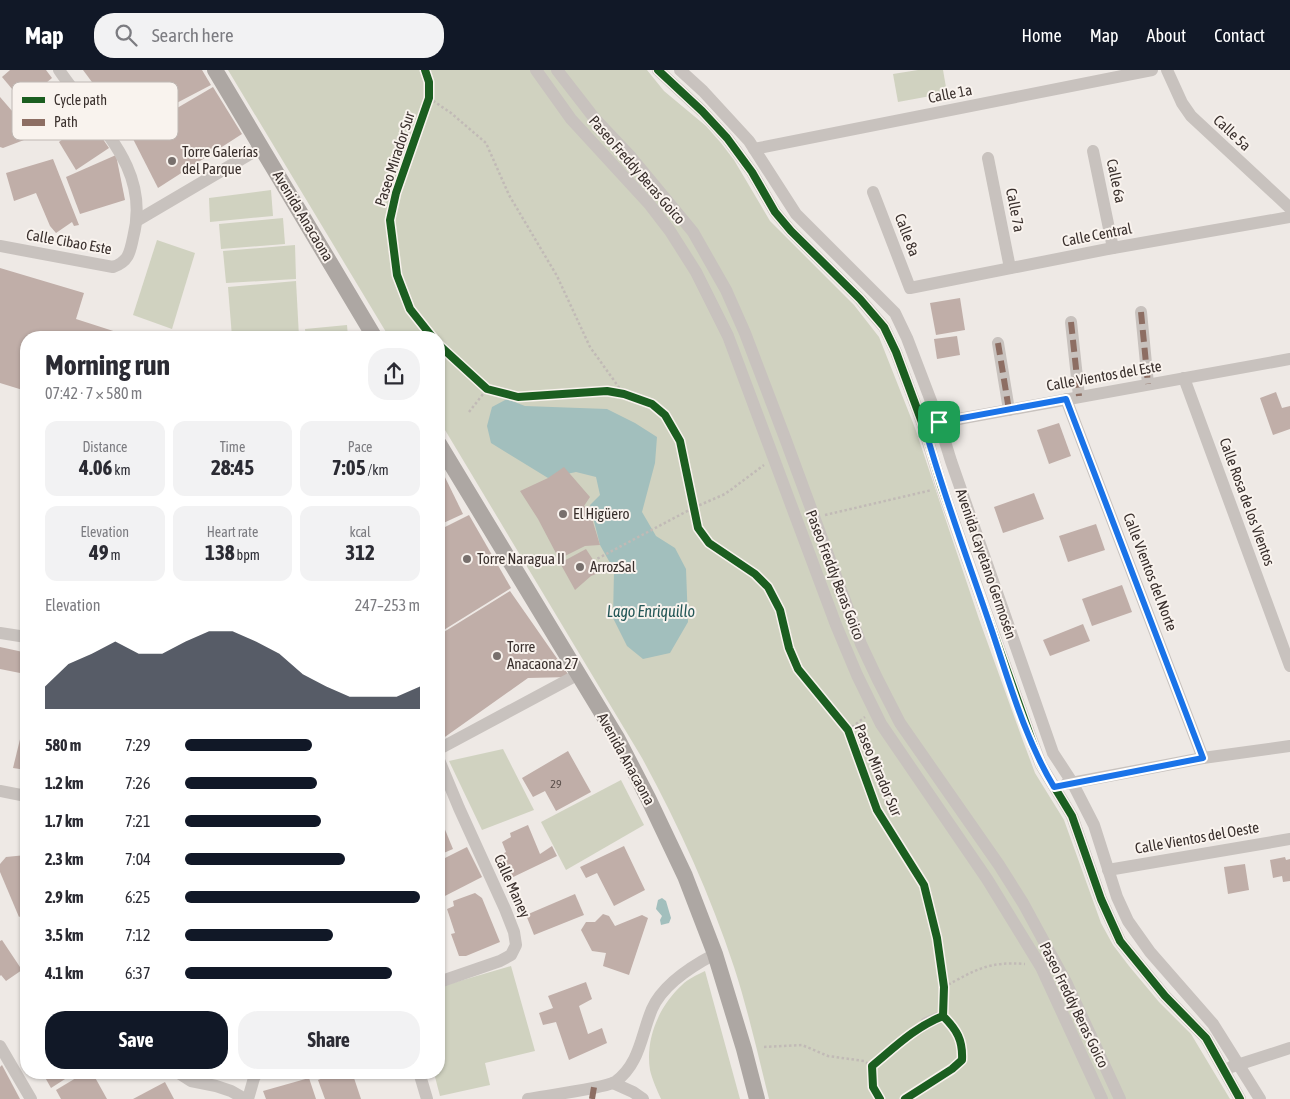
<!DOCTYPE html>
<html lang="en">
<head>
<meta charset="utf-8">
<style>
  body { margin:0; font-family:"Asap Condensed",sans-serif; background:#f2f2f3; color:#2b2b33; height:100vh; display:flex; flex-direction:column; font-size:19px; white-space:nowrap }
  * { box-sizing:border-box; margin:0 }
  p { font-size:16px; color:#7c7c81 }
  .icon { flex:none; width:28px; height:28px; fill:none; stroke:currentColor; stroke-width:2; stroke-linecap:round; stroke-linejoin:round }
  .map { position:relative; flex:1; overflow:hidden }
  .details { position:absolute; left:20px; top:261px; width:425px; height:748px; display:flex; flex-direction:column; background:#fff; border-radius:20px; box-shadow:0 1px 4px #0004 }
  .details>* { flex:none }
  .pin { position:absolute; display:grid; place-items:center; width:42px; height:42px; color:#fff; margin:-21px; border-radius:10px; box-shadow:0 2px 8px #0006 }
  .round { display:grid; place-items:center; flex:none; width:52px; height:52px; border-radius:20px; background:#f2f2f3 }
  .headline { display:flex; align-items:center; justify-content:space-between; height:85px; padding:0 25px }
  h1 { font-size:28px; font-weight:700; line-height:38px }
  .metrics { display:grid; grid-template-columns:repeat(3,1fr); gap:8px; height:85px; padding:5px 25px }
  .metrics div { display:grid; align-content:center; border-radius:12px; background:#f2f2f3; text-align:center }
  .metrics b { font-size:21px; font-weight:700 }
  .metrics small { font-size:14px; font-weight:400 }
  .metrics p { font-size:14px }
  .chart { height:140px; padding:10px 25px }
  .chart p { display:flex; justify-content:space-between }
  .chart svg { width:100%; height:90px; margin-top:5px; fill:#111827; opacity:.7 }
  .button { display:flex; gap:10px; margin-top:auto; padding:10px 25px }
  .button a { flex:1; height:58px; border-radius:20px; background:#111827; color:#fff; font-size:20px; font-weight:700; line-height:58px; text-align:center }
  .button a+a { background:#f2f2f3; color:#2b2b33 }
  ul { padding:0 25px; list-style:none; font-size:16px }
  li { display:grid; grid-template-columns:80px 60px 1fr; align-items:center; height:38px }
  li i { height:12px; border-radius:6px; background:#111827 }
  header { display:flex; align-items:center; gap:30px; box-sizing:border-box; height:70px; padding:0 25px; background:#111827; color:#fff }
  header strong { font-size:24px }
  nav { display:flex; gap:28px; margin-inline-start:auto; font-size:18px }
  .search { width:350px; height:45px; background:#f2f2f3; display:flex; align-items:center; gap:12px; box-sizing:border-box; padding:0 18px; border-radius:20px; color:#7c7c81; font-size:19px }
  .map>svg:first-child { display:block }
</style>
</head>
<body>
<header>
<strong>Map</strong>
<div class="search"><svg class="icon" aria-label="search" viewBox="0 0 24 24"><circle cx="10" cy="10" r="6"/><path d="M15 15l6 6"/></svg>Search here</div>
<nav><a>Home</a><a>Map</a><a>About</a><a>Contact</a></nav>
</header>
<div class="map">
<svg width="1290" height="1029" viewBox="0 0 1290 1029">
  <rect width="100%" height="100%" fill="#eee9e5"/>
  <g fill="#d0d2c0">
    <path d="M 228,0 L 647,0 L 664,21 L 706,56 L 721,73 L 734,90 L 770,151 L 854,235 L 879,267 L 915,358 L 979,549 L 1023,671 L 1035,703 L 1064,750 L 1101,853 L 1113,875 L 1129,896 L 1159,932 L 1191,964 L 1230,1029 L 769,1029 C 758,985 748,940 734,897 C 710,824 678,754 642,688 L 439,350 L 439,268 L 389,267 Z"/>
    <polygon points="918,0 943,0 947,23 898,32 893,4"/>
    <polygon points="271,120 273,146 210,152 209,128"/>
    <polygon points="283,148 285,174 221,179 219,154"/>
    <polygon points="157,170 195,183 172,259 133,245"/>
    <polygon points="295,175 296,209 226,213 223,181"/>
    <polygon points="296,211 299,267 232,267 228,217"/>
    <polygon points="347,255 348,267 306,267 305,259"/>
    <polygon points="503,679 534,740 482,760 449,691"/>
    <polygon points="621,710 644,755 566,800 541,752"/>
    <polygon points="511,896 535,981 485,993 490,1015 440,1026 434,1003 439,1002 439,917"/>
    <path d="M 705,901 L 740,1029 L 661,1029 C 657,1020 652,1009 650,1000 C 645,969 659,936 682,915 C 688,909 697,905 705,901 Z"/>
  </g>
  <g fill="#a2bfbd">
    <polygon points="507,329 525,336 607,339 635,353 657,367 655,393 642,442 656,466 675,478 686,499 688,552 670,583 643,589 627,576 613,548 614,500 600,475 590,435 600,425 596,407 576,402 548,408 491,373 487,356 492,337"/>
    <polygon points="662,828 666,831 671,848 669,853 661,855 660,850 662,846 656,839 658,830"/>
  </g>
  <g fill="#c0aea8">
    <polygon points="10,0 46,0 52,8 23,32 2,7"/>
    <polygon points="83,0 202,0 211,15 127,59"/>
    <polygon points="213,17 242,64 158,118 131,65"/>
    <polygon points="0,27 19,49 13,54 24,70 3,78 0,77"/>
    <polygon points="89,49 109,78 76,100 59,72"/>
    <polygon points="116,85 125,130 80,144 66,107"/>
    <polygon points="53,89 79,155 74,156 72,152 56,163 50,156 36,123 14,131 6,103"/>
    <polygon points="0,198 84,223 76,249 135,268 26,268 26,321 0,313"/>
    <polygon points="960,228 965,260 936,265 930,233"/>
    <polygon points="957,266 960,285 937,289 934,269"/>
    <polygon points="1276,322 1282,338 1290,336 1290,359 1273,365 1260,328"/>
    <polygon points="1059,353 1071,386 1049,394 1037,360"/>
    <polygon points="439,395 463,444 439,455"/>
    <polygon points="564,397 590,427 584,436 589,439 600,475 585,476 559,489 538,449 520,421 548,408"/>
    <polygon points="1034,423 1044,449 1003,463 994,437"/>
    <polygon points="469,445 511,518 439,563 439,460"/>
    <polygon points="1096,454 1105,480 1068,492 1059,466"/>
    <polygon points="586,479 601,502 591,506 575,520 560,493"/>
    <polygon points="1122,515 1132,542 1092,556 1082,529"/>
    <polygon points="510,521 570,607 528,608 442,669 439,662 439,565"/>
    <polygon points="1083,554 1090,571 1050,586 1043,570"/>
    <polygon points="0,577 23,582 20,603 0,599"/>
    <polygon points="23,657 26,657 26,700 13,698"/>
    <polygon points="568,681 591,722 556,741 545,721 533,727 522,708"/>
    <polygon points="439,745 453,779 439,785"/>
    <polygon points="528,755 540,784 552,776 557,786 507,810 497,787 506,782 502,772 511,767 510,763"/>
    <polygon points="624,776 645,820 614,836 597,803 586,808 580,797"/>
    <polygon points="467,777 482,807 441,828 439,822 439,791"/>
    <polygon points="26,785 26,843 19,847 0,802 0,794 6,787"/>
    <polygon points="1285,787 1286,790 1290,789 1290,811 1283,812 1282,806 1273,808 1270,790"/>
    <polygon points="1245,794 1249,820 1228,824 1224,797"/>
    <polygon points="475,823 482,828 500,872 466,886 459,886 451,864 455,863 447,839 454,836 453,831"/>
    <polygon points="575,824 584,845 534,865 526,845"/>
    <polygon points="603,844 609,846 615,856 642,845 648,848 629,905 603,896 606,883 592,881 581,860 586,852 595,852"/>
    <polygon points="2,870 22,900 6,911 1,905 0,906 0,871"/>
    <polygon points="586,912 592,929 579,936 588,964 602,958 607,973 569,990 556,952 543,955 539,943 553,938 548,926"/>
    <polygon points="2,995 20,1029 0,1029 0,997"/>
    <polygon points="42,1002 76,1002 51,1018"/>
    <polygon points="86,1002 92,1002 107,1029 61,1029 56,1020"/>
    <polygon points="338,1002 352,1002 361,1029 325,1029 318,1010"/>
    <polygon points="309,1008 316,1029 266,1029 263,1021"/>
    <polygon points="165,1012 174,1029 133,1029"/>
  </g>
  <g fill="none" stroke-linecap="round" stroke-linejoin="round">
    <g stroke="#c1bab6" stroke-width="2.5" stroke-dasharray="2.5 2.5" stroke-linecap="butt">
      <polyline points="425,0 429,12 429,28 396,123 390,150 397,205 410,239 433,268"/>
      <polyline points="429,28 451,43 486,73 509,125 557,206 590,277 623,323"/>
      <polyline points="439,275 487,319 518,327 607,321 624,324 652,334 665,345 680,371 698,458 709,473 755,504 768,517 780,540 789,578 798,599 848,660 877,740 924,815 937,868 944,917 943,934"/>
      <polyline points="439,289 444,282"/>
      <polyline points="469,342 487,319"/>
      <polyline points="825,445 932,420"/>
      <polyline points="593,491 693,438 725,424 764,395"/>
      <polyline points="848,660 865,647"/>
      <path d="M 944,917 C 975,900 989,891 1025,894"/>
      <polyline points="764,977 802,975 828,986 864,991 872,996"/>
      <polyline points="880,1029 873,1017 872,996 917,959"/>
      <polyline points="905,1029 952,999 962,990 961,970 951,953"/>
    </g>
    <g stroke="#c8c2be" stroke-width="12">
      <polyline points="536,0 571,49 650,135 670,161 696,202 728,266 836,555 857,605 881,654 987,809 1041,897 1102,1029"/>
      <polyline points="557,0 595,49 631,87 693,162 726,220 745,263 785,368 861,574 877,608 900,653 999,795 1023,833 1066,912 1120,1029"/>
      <polyline points="658,0 702,41 727,68 752,102 775,142 791,161 860,229 884,257 896,282 923,355 942,418 1031,668 1041,695 1072,746 1101,829 1120,871 1165,926 1206,968 1240,1029"/>
      <polyline points="680,0 703,21 749,71 796,144 895,243 907,268 939,352 951,391 1053,683 1072,712 1094,755 1117,827 1128,851 1150,882 1213,954 1260,1029"/>
      <polyline points="1167,0 1182,33 1191,46 1290,138"/>
      <polyline points="754,79 1152,0"/>
      <polyline points="1093,81 1113,178"/>
      <polyline points="988,88 1010,198"/>
      <polyline points="873,122 910,218 1113,178 1290,147"/>
      <polyline points="138,150 262,77"/>
      <path d="M 0,176 L 113,197 C 128,192 130,183 133,168 C 152,96 95,54 59,0"/>
      <polyline points="1141,242 1148,314"/>
      <polyline points="1071,252 1079,326"/>
      <polyline points="998,273 1009,340"/>
      <polyline points="1184,308 1290,596"/>
      <polyline points="1066,329 1203,688"/>
      <polyline points="931,354 1290,289"/>
      <polyline points="0,563 26,567"/>
      <polyline points="439,679 577,605"/>
      <polyline points="439,690 459,738 505,839 514,862 516,875 511,885 500,891 439,912"/>
      <polyline points="1066,714 1203,688 1290,676"/>
      <polyline points="0,721 26,726"/>
      <polyline points="1108,800 1290,769"/>
      <polyline points="926,953 943,946"/>
      <polyline points="0,976 31,1029"/>
      <polyline points="1231,997 1290,978"/>
      <polyline points="177,1002 191,1011 216,1016 231,1021 245,1029"/>
      <polyline points="419,1002 427,1029"/>
      <polyline points="613,1013 633,1022 643,1029"/>
      <polyline points="248,1029 254,1008 258,1002"/>
      <path d="M 528,1029 C 544,1026 605,1018 615,1012 C 640,994 641,965 652,939 C 663,914 692,896 715,884"/>
    </g>
    <g stroke="#ada7a3" stroke-width="16">
      <polyline points="215,0 375,268"/>
      <polyline points="439,374 617,668 648,728 685,806 715,884 744,979 757,1029"/>
    </g>
    <g stroke="#8d6e63" stroke-width="6" stroke-dasharray="12 6" stroke-linecap="butt">
      <polyline points="1141,242 1148,314"/>
      <polyline points="1071,252 1079,326"/>
      <polyline points="998,273 1009,340"/>
      <polyline points="592,1029 594,1017"/>
    </g>
    <defs>
      <g id="cycleway">
        <polyline points="425,0 429,12 429,28 396,123 390,150 397,205 410,239 433,268"/>
        <polyline points="658,0 702,41 727,68 752,102 775,142 791,161 860,229 884,257 896,282 923,355 942,418 1031,668 1041,695 1072,746 1101,829 1120,871 1165,926 1206,968 1240,1029"/>
        <path d="M 439,275 L 487,319 L 518,327 L 607,321 L 624,324 L 652,334 L 665,345 L 680,371 L 698,458 L 709,473 L 755,504 L 768,517 L 780,540 L 789,578 L 798,599 L 848,660 L 877,740 L 924,815 L 937,868 L 944,917 L 943,946 C 957,960 963,970 962,990 L 952,999 L 905,1029"/>
        <path d="M 880,1029 L 873,1017 L 872,996 C 895,977 915,957 943,946"/>
      </g>
    </defs>
    <use href="#cycleway" stroke="#f9f3ee" stroke-width="11"/>
    <use href="#cycleway" stroke="#1b5e20" stroke-width="8"/>
  </g>
  <g fill="none" stroke-linecap="round" stroke-linejoin="round">
    <defs>
      <path id="route" d="M 1066,329 L 1203,688 L 1054,717 C 1025,669 1009,611 991,558 C 968,490 943,424 924,355 Z"/>
    </defs>
    <use href="#route" stroke="#fff" stroke-width="10"/>
    <use href="#route" stroke="#1a73e8" stroke-width="6"/>
  </g>
  <g fill="#78706d" stroke="#f9f3ee" stroke-width="2">
    <circle cx="172" cy="91" r="5"/>
    <circle cx="563" cy="444" r="5"/>
    <circle cx="467" cy="489" r="5"/>
    <circle cx="580" cy="497" r="5"/>
    <circle cx="497" cy="586" r="5"/>
  </g>
  <g text-anchor="middle" stroke-width="4" stroke-linejoin="round" paint-order="stroke">
    <g font-size="12" fill="#5b4f4b">
      <text x="556" y="718">29</text>
    </g>
    <g font-size="15" fill="#392f2c" stroke="#f9f3ee">
      <text transform="translate(950 24) rotate(-11)" y="5">Calle 1a</text>
      <text transform="translate(1232 63) rotate(43)" y="5">Calle 5a</text>
      <text transform="translate(395 89) rotate(-72)" y="5">Paseo Mirador Sur</text>
      <text transform="translate(637 100) rotate(49)" y="5">Paseo Freddy Beras Goico</text>
      <text transform="translate(1116 111) rotate(78)" y="5">Calle 6a</text>
      <text transform="translate(1015 140) rotate(79)" y="5">Calle 7a</text>
      <text transform="translate(303 146) rotate(59)" y="5">Avenida Anacaona</text>
      <text transform="translate(907 165) rotate(69)" y="5">Calle 8a</text>
      <text transform="translate(1097 165) rotate(-11)" y="5">Calle Central</text>
      <text transform="translate(69 172) rotate(10)" y="5">Calle Cibao Este</text>
      <text transform="translate(1104 306) rotate(-10)" y="5">Calle Vientos del Este</text>
      <text transform="translate(1247 432) rotate(70)" y="5">Calle Rosa de los Vientos</text>
      <text transform="translate(986 494) rotate(71)" y="5">Avenida Cayetano Germosén</text>
      <text transform="translate(1150 502) rotate(69)" y="5">Calle Vientos del Norte</text>
      <text transform="translate(835 505) rotate(69)" y="5">Paseo Freddy Beras Goico</text>
      <text transform="translate(626 689) rotate(61)" y="5">Avenida Anacaona</text>
      <text transform="translate(878 700) rotate(67)" y="5">Paseo Mirador Sur</text>
      <text transform="translate(1197 768) rotate(-10)" y="5">Calle Vientos del Oeste</text>
      <text transform="translate(512 816) rotate(66)" y="5">Calle Maney</text>
      <text transform="translate(1074 935) rotate(64)" y="5">Paseo Freddy Beras Goico</text>
    </g>
    <g font-size="15" fill="#392f2c" stroke="#f9f3ee" text-anchor="start">
      <text x="182" y="87">Torre Galerías<tspan x="182" dy="17">del Parque</tspan></text>
      <text x="573" y="449">El Higüero</text>
      <text x="477" y="494">Torre Naragua II</text>
      <text x="590" y="502">ArrozSal</text>
      <text x="507" y="582">Torre<tspan x="507" dy="17">Anacaona 27</tspan></text>
    </g>
    <g font-size="16" font-style="italic" fill="#245757" stroke="#f9f3ee">
      <text x="651" y="547">Lago Enriquillo</text>
    </g>
  </g>
  <rect x="12" y="12" width="166" height="58" rx="8" fill="#f9f3ee" stroke="#bfb8b4" stroke-width="1"/>
  <rect x="22" y="27" width="23" height="6" fill="#1b5e20"/>
  <rect x="22" y="49" width="23" height="7" fill="#8d6e63"/>
  <g font-size="14" fill="#392f2c">
    <text x="54" y="35">Cycle path</text>
    <text x="54" y="57">Path</text>
  </g>
</svg>
<div class="pin" style="left:939px;top:352px;background:#1e9e55"><svg class="icon" aria-label="arrive" viewBox="0 0 24 24"><path d="M6 21V4h12l-3 4 3 4H6"/></svg></div>
<section class="details">
<div class="headline"><div><h1>Morning run</h1><p>07:42 · 7 × 580 m</p></div><a class="round"><svg class="icon" aria-label="share" viewBox="0 0 24 24"><path d="M12 15V3M7 8l5-5 5 5M5 13v7h14v-7"/></svg></a></div>
<div class="metrics">
<div><p>Distance</p><b>4.06<small> km</small></b></div>
<div><p>Time</p><b>28:45</b></div>
<div><p>Pace</p><b>7:05<small> /km</small></b></div>
</div>
<div class="metrics">
<div><p>Elevation</p><b>49<small> m</small></b></div>
<div><p>Heart rate</p><b>138<small> bpm</small></b></div>
<div><p>kcal</p><b>312</b></div>
</div>
<div class="chart"><p><span>Elevation</span>247–253 m</p>
<svg viewBox="0 0 160 44" preserveAspectRatio="none"><path d="M0 44V33L10 22L20 17L30 11L40 17L50 17L60 11L70 6L80 6L90 11L100 17L110 27L120 33L130 38L140 38L150 38L160 33V44z"/></svg>
</div>
<ul>
<li><b>580 m</b>7:29<i style="width:54%"></i></li>
<li><b>1.2 km</b>7:26<i style="width:56%"></i></li>
<li><b>1.7 km</b>7:21<i style="width:58%"></i></li>
<li><b>2.3 km</b>7:04<i style="width:68%"></i></li>
<li><b>2.9 km</b>6:25<i style="width:100%"></i></li>
<li><b>3.5 km</b>7:12<i style="width:63%"></i></li>
<li><b>4.1 km</b>6:37<i style="width:88%"></i></li>
</ul>
<div class="button"><a>Save</a><a>Share</a></div>
</section>
</div>
</body>
</html>
